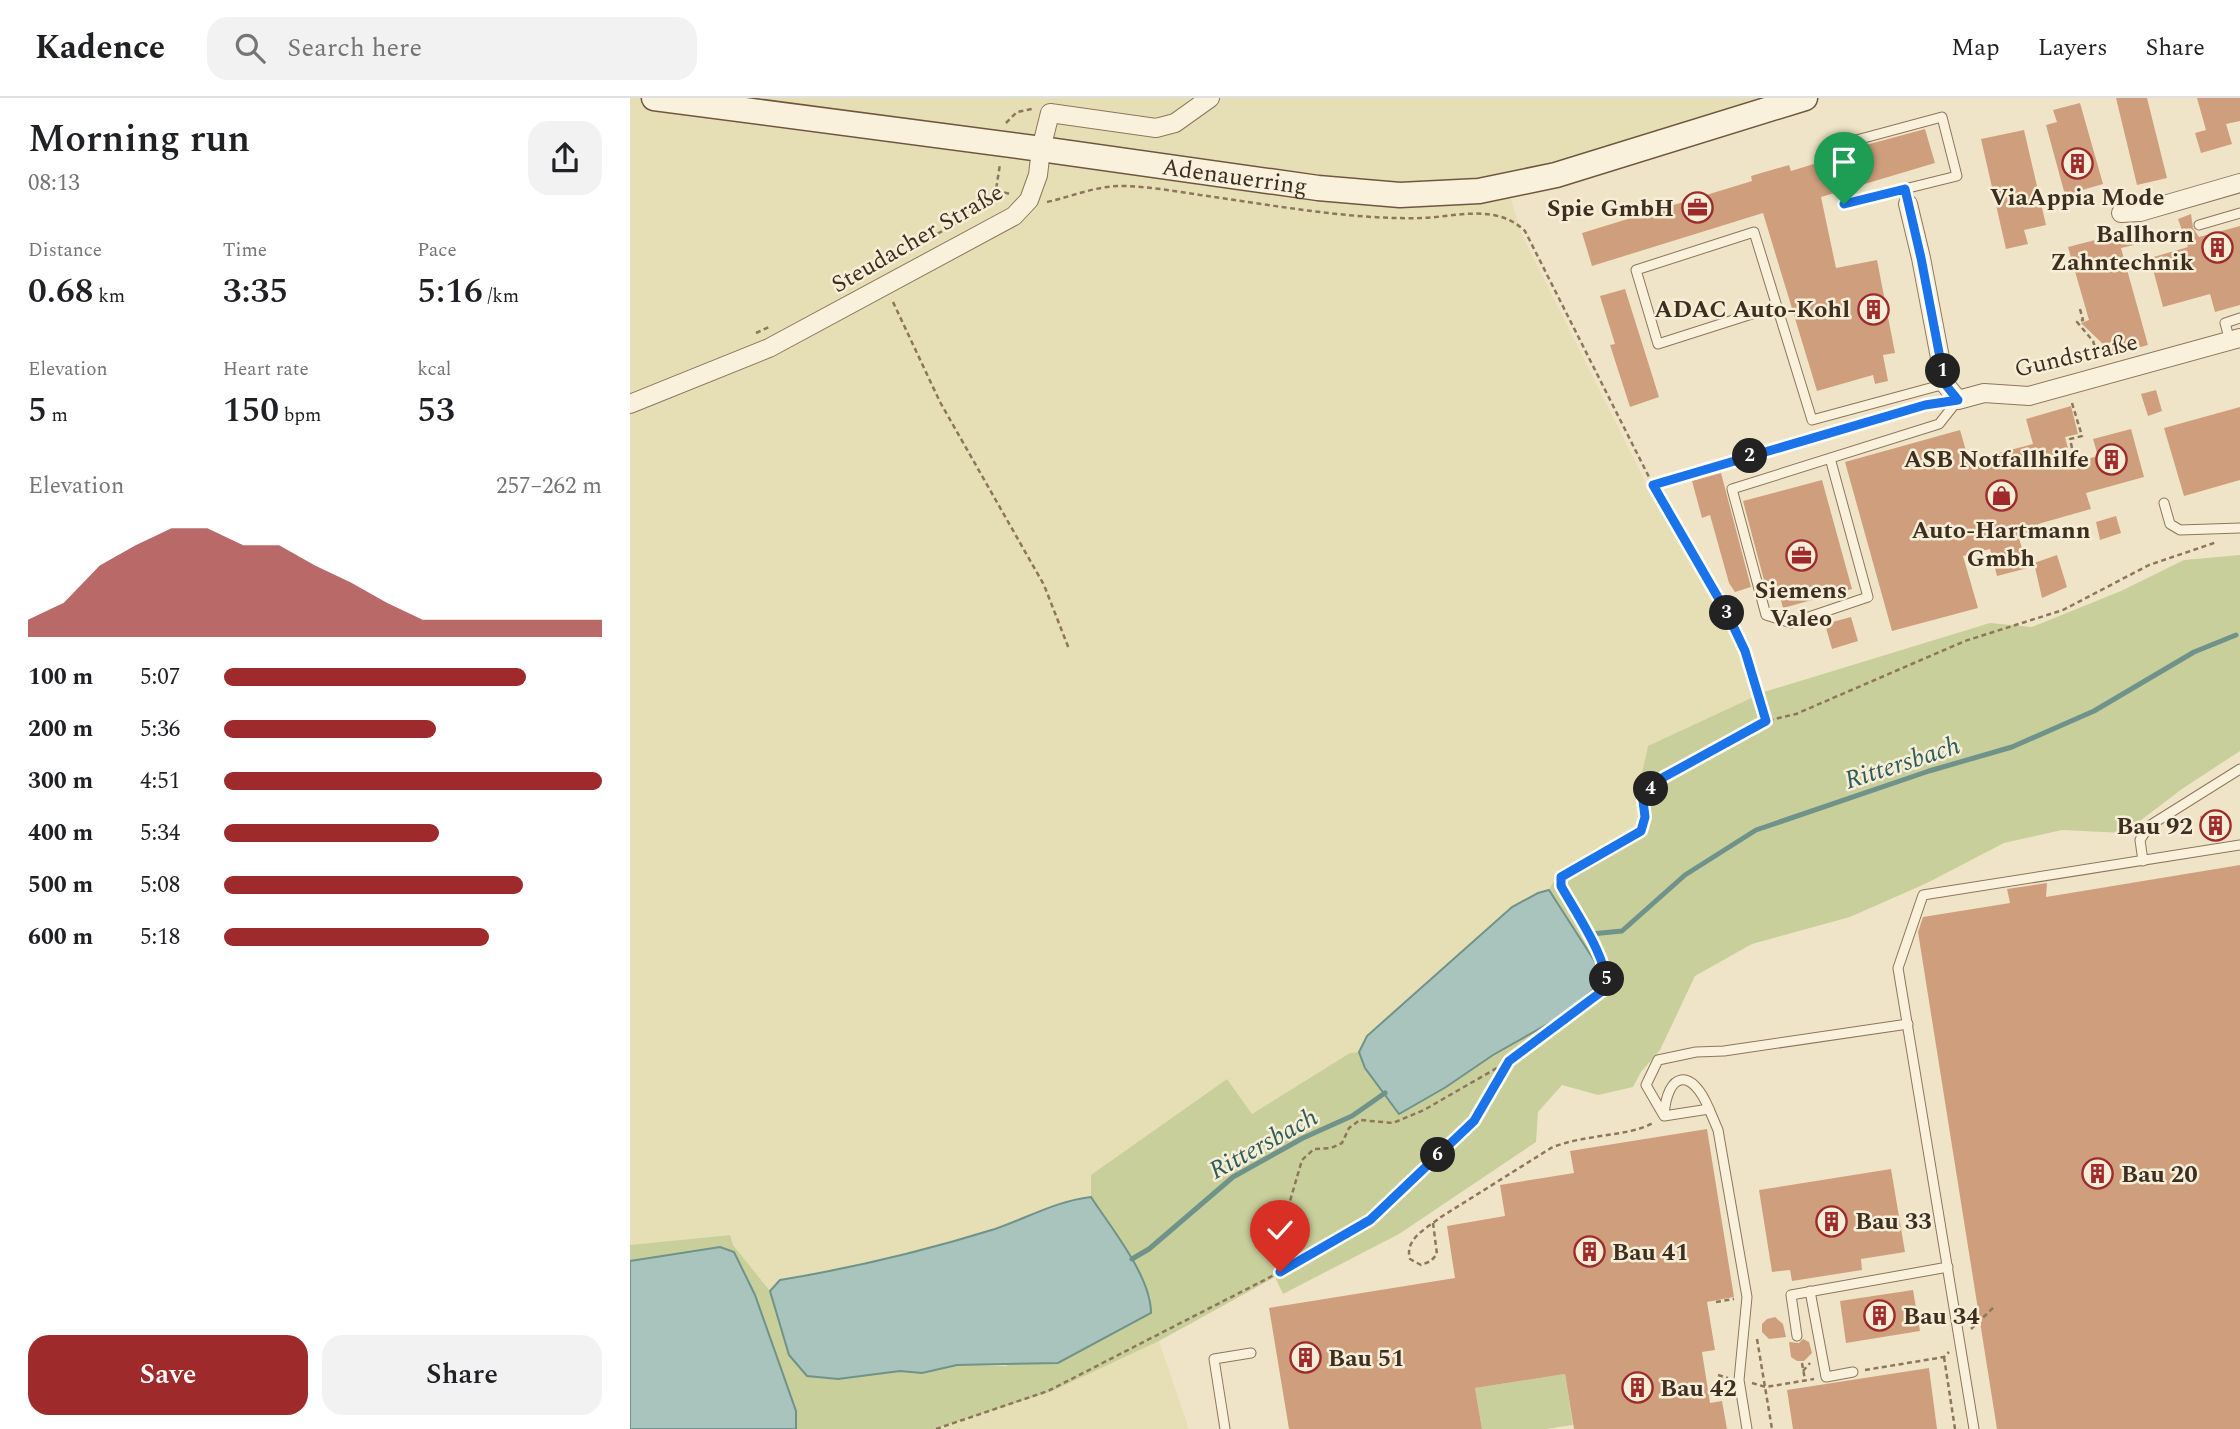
<!DOCTYPE html>
<html lang="en">
<head>
<meta charset="utf-8">
<style>
  body { margin:0; font-family:Spectral,serif; background:#f2f2f2; color:#202124; height:100vh; display:flex; flex-direction:column; font-size:26px; white-space:nowrap }
  * { box-sizing:border-box; margin:0 }
  p { font-size:23px; color:#757577 }
  .icon { flex:none; width:38px; height:38px; fill:none; stroke:currentColor; stroke-width:2; stroke-linecap:round; stroke-linejoin:round }
  .map { position:relative; flex:1; overflow:hidden }
  .sheet { display:flex; flex-direction:column; background:#fff; width:630px }
  .sheet>* { flex:none }
  .pin { position:absolute; display:grid; place-items:center; width:60px; height:60px; color:#fff; margin:-72px -30px; border-radius:50% 50% 50% 0; rotate:-45deg; box-shadow:0 0 7px #0007 }
  .pin .icon { rotate:45deg }
  .km { position:absolute; width:35px; height:35px; margin:-18px; border-radius:50%; background:#222; color:#fff; font-size:19px; line-height:35px; text-align:center }
  .round { display:grid; place-items:center; flex:none; width:74px; height:74px; border-radius:21px; background:#f2f2f2 }
  .headline { display:flex; align-items:center; justify-content:space-between; height:119px; padding:0 28px }
  h1 { font-size:38px; font-weight:600; line-height:52px }
  .metrics { display:grid; grid-template-columns:repeat(3,1fr); gap:10px; height:119px; padding:7px 28px }
  .metrics div { display:grid; align-content:center }
  .metrics b { font-size:35px; font-weight:600 }
  .metrics small { font-size:19px; font-weight:400 }
  .metrics p { font-size:19px }
  .chart { height:196px; padding:14px 28px }
  .chart p { display:flex; justify-content:space-between }
  .chart svg { width:100%; height:126px; margin-top:7px; fill:#9e2a2b; opacity:.7 }
  .action { display:flex; gap:14px; margin-top:auto; padding:14px 28px }
  .action a { flex:1; height:80px; border-radius:21px; background:#9e2a2b; color:#fff; font-size:28px; font-weight:600; line-height:80px; text-align:center }
  .action a+a { background:#f2f2f2; color:#202124 }
  ul { padding:0 28px; list-style:none; font-size:23px }
  li { display:grid; grid-template-columns:112px 84px 1fr; align-items:center; height:52px }
  li i { height:18px; border-radius:9px; background:#9e2a2b }
  header { display:flex; align-items:center; gap:42px; box-sizing:border-box; height:98px; padding:0 35px; background:#fff; border-bottom:2px solid #e0e0e0 }
  header strong { font-size:33px }
  nav { display:flex; gap:38px; margin-inline-start:auto; font-size:24px }
  .search { width:490px; height:63px; background:#f2f2f2; display:flex; align-items:center; gap:18px; box-sizing:border-box; padding:0 24px; border-radius:21px; color:#757577; font-size:26px }
  main { display:flex; flex:1; min-height:0 }
  .map>svg:first-child { display:block }
</style>
</head>
<body>
<header>
<strong>Kadence</strong>
<div class="search"><svg class="icon" aria-label="search" viewBox="0 0 24 24"><circle cx="10" cy="10" r="6"/><path d="M15 15l6 6"/></svg>Search here</div>
<nav><a>Map</a><a>Layers</a><a>Share</a></nav>
</header>
<main>
<section class="sheet">
<div class="headline"><div><h1>Morning run</h1><p>08:13</p></div><a class="round"><svg class="icon" aria-label="share" viewBox="0 0 24 24"><path d="M12 15V3M7 8l5-5 5 5M5 13v7h14v-7"/></svg></a></div>
<div class="metrics">
<div><p>Distance</p><b>0.68<small> km</small></b></div>
<div><p>Time</p><b>3:35</b></div>
<div><p>Pace</p><b>5:16<small> /km</small></b></div>
</div>
<div class="metrics">
<div><p>Elevation</p><b>5<small> m</small></b></div>
<div><p>Heart rate</p><b>150<small> bpm</small></b></div>
<div><p>kcal</p><b>53</b></div>
</div>
<div class="chart"><p><span>Elevation</span>257–262 m</p>
<svg viewBox="0 0 160 44" preserveAspectRatio="none"><path d="M0 44V38L10 32L20 19L30 12L40 6L50 6L60 12L70 12L80 19L90 25L100 32L110 38L120 38L130 38L140 38L150 38L160 38V44z"/></svg>
</div>
<ul>
<li><b>100 m</b>5:07<i style="width:80%"></i></li>
<li><b>200 m</b>5:36<i style="width:56%"></i></li>
<li><b>300 m</b>4:51<i style="width:100%"></i></li>
<li><b>400 m</b>5:34<i style="width:57%"></i></li>
<li><b>500 m</b>5:08<i style="width:79%"></i></li>
<li><b>600 m</b>5:18<i style="width:70%"></i></li>
</ul>
<div class="action"><a>Save</a><a>Share</a></div>
</section>
<div class="map">
<svg width="1610" height="1331" viewBox="0 0 1610 1331">
  <rect width="100%" height="100%" fill="#f0e4c8"/>
  <g fill="#e6deb5">
    <polygon points="0,0 1142,0 943,58 873,76 893,139 1018,389 1072,481 1111,555 1127,597 1018,648 1010,683 1008,728 929,774 919,792 908,795 882,809 737,938 729,954 720,955 622,1016 597,981 462,1077 461,1099 438,1102 367,1130 263,1160 151,1182 140,1193 103,1147 99,1137 0,1147"/>
    <polygon points="529,1243 559,1331 304,1331 420,1294"/>
  </g>
  <g fill="#c9cf9b">
    <polygon points="1610,457 1610,653 1552,691 1494,735 1432,732 1374,745 1297,785 1220,819 1122,846 1065,878 1030,952 1011,974 1003,989 968,997 932,987 908,1014 906,1044 769,1136 653,1196 645,1179 529,1243 420,1294 304,1331 166,1331 166,1313 125,1197 104,1154 90,1149 0,1163 0,1147 100,1137 103,1147 140,1193 159,1257 208,1281 270,1273 292,1275 327,1267 376,1268 521,1201 502,1161 461,1099 461,1077 597,981 622,1016 720,955 729,954 735,970 769,1016 816,989 863,957 969,870 919,792 929,774 1007,728 1010,683 1018,648 1134,594 1360,525 1402,529 1491,493 1554,462"/>
    <polygon points="935,1276 943,1327 916,1331 852,1331 845,1290"/>
  </g>
  <g fill="#a9c4bc" stroke="#6f938a" stroke-width="2">
    <polygon points="919,792 969,870 972,877 971,884 939,914 863,957 816,989 769,1016 735,970 729,954 737,938 882,809 908,795"/>
    <path d="M 461,1099 C 481,1130 521,1178 521,1215 L 428,1265 L 327,1267 L 292,1275 L 270,1273 L 208,1281 L 177,1278 L 159,1257 L 140,1193 L 150,1182 C 223,1170 294,1153 365,1131 C 397,1120 426,1103 461,1099 Z"/>
    <polygon points="90,1149 104,1154 125,1197 166,1313 166,1331 0,1331 0,1163"/>
  </g>
  <g fill="none" stroke-linecap="round" stroke-linejoin="round">
    <g stroke="#6f938a" stroke-width="5">
      <polyline points="961,836 992,833 1055,777 1126,732 1299,673 1382,649 1464,613 1564,554 1606,537"/>
      <polyline points="502,1161 519,1151 603,1079 673,1040 722,1018 755,995"/>
    </g>
  </g>
  <g fill="#cf9f7d">
    <polygon points="1486,0 1517,0 1537,80 1507,87"/>
    <polygon points="1567,0 1610,0 1610,23 1596,26 1602,46 1571,55 1565,35 1576,32"/>
    <polygon points="1450,5 1473,86 1435,97 1416,27 1427,24 1423,12"/>
    <polygon points="1295,31 1305,65 1191,99 1206,170 1247,162 1265,255 1253,257 1258,283 1245,286 1243,277 1187,293 1133,115 962,168 952,135 1122,83 1121,78 1159,67 1161,73 1200,61 1199,57"/>
    <polygon points="1394,32 1416,127 1394,132 1398,146 1376,151 1351,41"/>
    <polygon points="1561,116 1563,130 1569,139 1610,128 1610,207 1585,214 1580,196 1533,209 1520,160 1558,149 1548,121"/>
    <polygon points="1500,133 1504,147 1491,150 1518,247 1478,258 1474,247 1451,225 1459,222 1438,149"/>
    <polygon points="995,191 1029,299 1000,309 980,247 985,246 970,198"/>
    <polygon points="1526,292 1532,313 1518,318 1511,296"/>
    <polygon points="1441,308 1448,336 1435,339 1442,365 1468,358 1463,341 1501,331 1514,379 1456,395 1461,411 1408,426 1410,431 1388,437 1398,470 1367,478 1360,451 1333,458 1348,510 1262,533 1215,364 1330,332 1339,363 1403,346 1396,321"/>
    <polygon points="1610,309 1610,382 1554,398 1534,330"/>
    <polygon points="1091,375 1121,489 1105,494 1099,485 1080,417 1072,420 1062,383"/>
    <polygon points="1192,382 1222,491 1153,510 1146,483 1135,486 1113,403"/>
    <polygon points="1486,418 1491,435 1470,442 1466,424"/>
    <polygon points="1427,457 1437,489 1412,500 1404,465"/>
    <polygon points="1221,519 1228,543 1202,551 1195,526"/>
    <polygon points="1588,715 1592,733 1573,737 1570,718"/>
    <polygon points="1610,767 1610,1331 1367,1331 1288,834 1293,819 1380,805 1377,791 1417,785 1416,799"/>
    <polygon points="1077,1031 1104,1199 1077,1204 1085,1252 1072,1254 1080,1305 1092,1303 1097,1331 944,1331 935,1276 845,1290 852,1331 659,1331 639,1210 825,1180 817,1128 875,1118 870,1087 944,1075 940,1053"/>
    <polygon points="1261,1071 1275,1154 1231,1161 1232,1172 1162,1183 1160,1172 1142,1174 1129,1092"/>
    <polygon points="1283,1192 1290,1233 1216,1245 1210,1203"/>
    <polygon points="1145,1219 1153,1226 1156,1239 1139,1241 1132,1234 1132,1226 1137,1221"/>
    <polygon points="1173,1241 1179,1244 1182,1255 1174,1263 1167,1263 1161,1259 1159,1244 1169,1245"/>
    <polygon points="1299,1270 1307,1331 1163,1331 1157,1292"/>
  </g>
  <g fill="none" stroke-linecap="round" stroke-linejoin="round">
    <defs>
      <g id="service">
        <polyline points="1214,106 1327,78 1312,19 1219,44"/>
        <polyline points="1569,127 1610,115"/>
        <polyline points="1147,208 1028,246 1006,172 1124,134 1182,322 1315,286"/>
        <polyline points="1600,243 1595,225 1610,220"/>
        <polyline points="1200,360 1238,499 1161,525 1136,517 1102,391 1309,326 1328,302"/>
        <polyline points="1534,405 1540,426 1550,432 1610,430"/>
        <polyline points="1513,763 1510,742 1519,728 1610,671"/>
        <polyline points="1079,1011 1088,1032 1117,1199 1109,1282 1117,1331"/>
        <path d="M 1034,1018 C 1037,973 1062,969 1079,1011 L 1034,1018 L 1016,987 L 1028,962 L 1066,954 L 1094,953 L 1278,926"/>
        <polyline points="1180,1193 1196,1279 1223,1274"/>
        <polyline points="1167,1238 1161,1197 1318,1169"/>
        <polyline points="595,1331 584,1261 621,1255"/>
        <polyline points="1344,1331 1268,870 1293,797 1610,747"/>
      </g>
      <g id="minor">
        <polyline points="1278,106 1291,160 1315,286 1328,302 1354,295 1399,298 1610,240"/>
        <polyline points="1491,115 1510,114 1610,85"/>
        <polyline points="0,306 139,250 384,118 399,102 408,77 411,51 420,15 526,30 545,25 580,0"/>
      </g>
      <g id="secondary">
        <path id="s1" d="M 24,0 L 411,51 L 688,90 L 770,97 L 849,93 L 926,77 L 1175,0"/>
      </g>
    </defs>
    <use href="#service" stroke="#8d765c" stroke-width="11"/>
    <use href="#minor" stroke="#8d765c" stroke-width="20"/>
    <use href="#secondary" stroke="#6f573f" stroke-width="27"/>
    <g stroke="#8d765c" stroke-width="2.5" stroke-dasharray="5 3.5" stroke-linecap="butt">
      <polyline points="376,25 387,14 402,11"/>
      <polyline points="366,92 380,96"/>
      <path d="M 417,104 C 444,98 468,87 495,88 C 520,89 545,93 570,97 C 644,107 719,122 793,120 C 829,118 867,106 895,133 L 1023,387 L 1097,515 L 1115,553 L 1136,623"/>
      <polyline points="234,178 356,108 366,92 370,66"/>
      <polyline points="263,204 310,304 414,487 439,551"/>
      <polyline points="1450,211 1453,222 1447,224 1463,243 1469,262"/>
      <polyline points="126,235 139,229"/>
      <polyline points="1442,305 1452,338 1440,341 1444,359"/>
      <polyline points="1023,387 1295,307 1309,305"/>
      <path d="M 803,1125 L 807,1156 L 801,1163 L 791,1167 L 780,1161 C 774,1141 797,1130 811,1119 L 921,1050 C 953,1036 998,1039 1023,1025"/>
      <path d="M 653,1127 L 672,1062 L 684,1051 L 701,1050 L 712,1045 L 719,1030 L 730,1022 L 763,1025 L 794,1012 L 879,963 L 975,891 C 983,868 943,810 931,788 L 931,779 L 1011,733 C 1015,719 1011,712 1014,703 C 1016,693 1026,685 1034,679 L 1136,623 L 1166,616 L 1335,543 L 1433,512 L 1519,467 L 1587,444"/>
      <polyline points="1086,1204 1104,1201"/>
      <polyline points="1341,1231 1364,1209"/>
      <polyline points="1127,1241 1142,1331"/>
      <polyline points="1314,1259 1325,1331"/>
      <polyline points="1172,1265 1175,1282"/>
      <polyline points="1235,1272 1314,1259 1319,1254"/>
      <polyline points="1173,1273 1180,1265"/>
      <polyline points="1088,1277 1098,1280"/>
      <polyline points="1122,1285 1136,1289 1184,1281"/>
      <polyline points="306,1331 418,1293 650,1174 740,1122 844,1023 879,963"/>
    </g>
    <use href="#service" stroke="#faf1dc" stroke-width="9"/>
    <use href="#minor" stroke="#faf1dc" stroke-width="18"/>
    <use href="#secondary" stroke="#faf1dc" stroke-width="24"/>
  </g>
  <g fill="none" stroke-linecap="round" stroke-linejoin="round">
    <defs>
      <path id="route" d="M 650,1174 L 740,1122 L 844,1023 L 879,963 L 975,891 C 983,868 943,810 931,788 L 931,779 L 1011,733 L 1015,719 L 1013,703 L 1021,690 L 1034,679 L 1136,623 L 1115,553 L 1097,515 L 1023,387 L 1295,307 L 1328,302 L 1315,286 L 1291,160 L 1275,91 L 1214,106"/>
    </defs>
    <use href="#route" stroke="#fff" stroke-width="14"/>
    <use href="#route" stroke="#1a73e8" stroke-width="9"/>
  </g>
  <defs>
    <symbol id="building-ring" viewBox="-11 -11 22 22"><circle r="9.5" fill="#f7eed8" stroke="#9e2a2b" stroke-width="1.5"/><path d="M-4-6H4V6H1V3H-1V6H-4ZM-2.5-4.3h1.7v1.8h-1.7ZM.8-4.3h1.7v1.8H.8ZM-2.5-1h1.7V.8h-1.7ZM.8-1h1.7V.8H.8Z" fill="#9e2a2b"/></symbol>
    <symbol id="office-ring" viewBox="-11 -11 22 22"><circle r="9.5" fill="#f7eed8" stroke="#9e2a2b" stroke-width="1.5"/><path d="M-6-3h4V-5.5h4V-3h4V5H-6ZM-1-4.5V-3h2v-1.5ZM-6 0V1H6V0Z" fill="#9e2a2b"/></symbol>
    <symbol id="shop-ring" viewBox="-11 -11 22 22"><circle r="9.5" fill="#f7eed8" stroke="#9e2a2b" stroke-width="1.5"/><path d="M-5-2.5h2.3a2.7 3.5 0 0 1 5.4 0H5L5.5 6h-11ZM-1.5-2.5h3a1.5 2.3 0 0 0-3 0Z" fill="#9e2a2b"/></symbol>
  </defs>
  <g fill-rule="evenodd">
    <use href="#building-ring" x="1430" y="48" width="35" height="35"/>
    <use href="#office-ring" x="1050" y="92" width="35" height="35"/>
    <use href="#building-ring" x="1570" y="132" width="35" height="35"/>
    <use href="#building-ring" x="1226" y="194" width="35" height="35"/>
    <use href="#building-ring" x="1464" y="344" width="35" height="35"/>
    <use href="#shop-ring" x="1354" y="380" width="35" height="35"/>
    <use href="#office-ring" x="1154" y="440" width="35" height="35"/>
    <use href="#building-ring" x="1568" y="710" width="35" height="35"/>
    <use href="#building-ring" x="1450" y="1058" width="35" height="35"/>
    <use href="#building-ring" x="1184" y="1106" width="35" height="35"/>
    <use href="#building-ring" x="942" y="1136" width="35" height="35"/>
    <use href="#building-ring" x="1232" y="1200" width="35" height="35"/>
    <use href="#building-ring" x="658" y="1242" width="35" height="35"/>
    <use href="#building-ring" x="990" y="1272" width="35" height="35"/>
  </g>
  <g text-anchor="middle" stroke-width="5" stroke-linejoin="round" paint-order="stroke">
    <g font-size="24" fill="#3d2e20" stroke="#f7eed8">
      <text dy="8" stroke="none"><textPath href="#s1" startOffset="586">Adenauerring</textPath></text>
      <text transform="translate(287 140) rotate(-30)" y="8">Steudacher Straße</text>
      <text transform="translate(1446 257) rotate(-13)" y="8">Gundstraße</text>
    </g>
    <g font-size="24" font-weight="bold" fill="#3d2e20" stroke="#f7eed8" text-anchor="start">
      <text x="1447" y="107" text-anchor="middle">ViaAppia Mode</text>
      <text x="1044" y="118" text-anchor="end">Spie GmbH</text>
      <text x="1564" y="144" text-anchor="end">Ballhorn<tspan x="1564" dy="28">Zahntechnik</tspan></text>
      <text x="1220" y="219" text-anchor="end">ADAC Auto-Kohl</text>
      <text x="1459" y="369" text-anchor="end">ASB Notfallhilfe</text>
      <text x="1371" y="440" text-anchor="middle">Auto-Hartmann<tspan x="1371" dy="28">Gmbh</tspan></text>
      <text x="1171" y="500" text-anchor="middle">Siemens<tspan x="1171" dy="28">Valeo</tspan></text>
      <text x="1563" y="736" text-anchor="end">Bau 92</text>
      <text x="1491" y="1084">Bau 20</text>
      <text x="1225" y="1131">Bau 33</text>
      <text x="982" y="1162">Bau 41</text>
      <text x="1273" y="1226">Bau 34</text>
      <text x="698" y="1268">Bau 51</text>
      <text x="1030" y="1298">Bau 42</text>
    </g>
    <g font-size="26" font-style="italic" fill="#2f5d5a" stroke="#f7eed8">
      <text transform="translate(1272 664) rotate(-18)" y="9">Rittersbach</text>
      <text transform="translate(633 1045) rotate(-29)" y="9">Rittersbach</text>
    </g>
  </g>
</svg>
<div class="pin" style="left:1214px;top:106px;background:#1e9e55"><svg class="icon" aria-label="arrive" viewBox="0 0 24 24"><path d="M6 21V4h12l-3 4 3 4H6"/></svg></div>
<div class="pin" style="left:650px;top:1174px;background:#d93025"><svg class="icon" aria-label="check" viewBox="0 0 24 24"><path d="M5 12l5 5 9-10"/></svg></div>
<b class="km" style="left:1313px;top:273px">1</b>
<b class="km" style="left:1120px;top:358px">2</b>
<b class="km" style="left:1097px;top:515px">3</b>
<b class="km" style="left:1021px;top:691px">4</b>
<b class="km" style="left:977px;top:881px">5</b>
<b class="km" style="left:808px;top:1057px">6</b>
</div>
</main>
</body>
</html>
